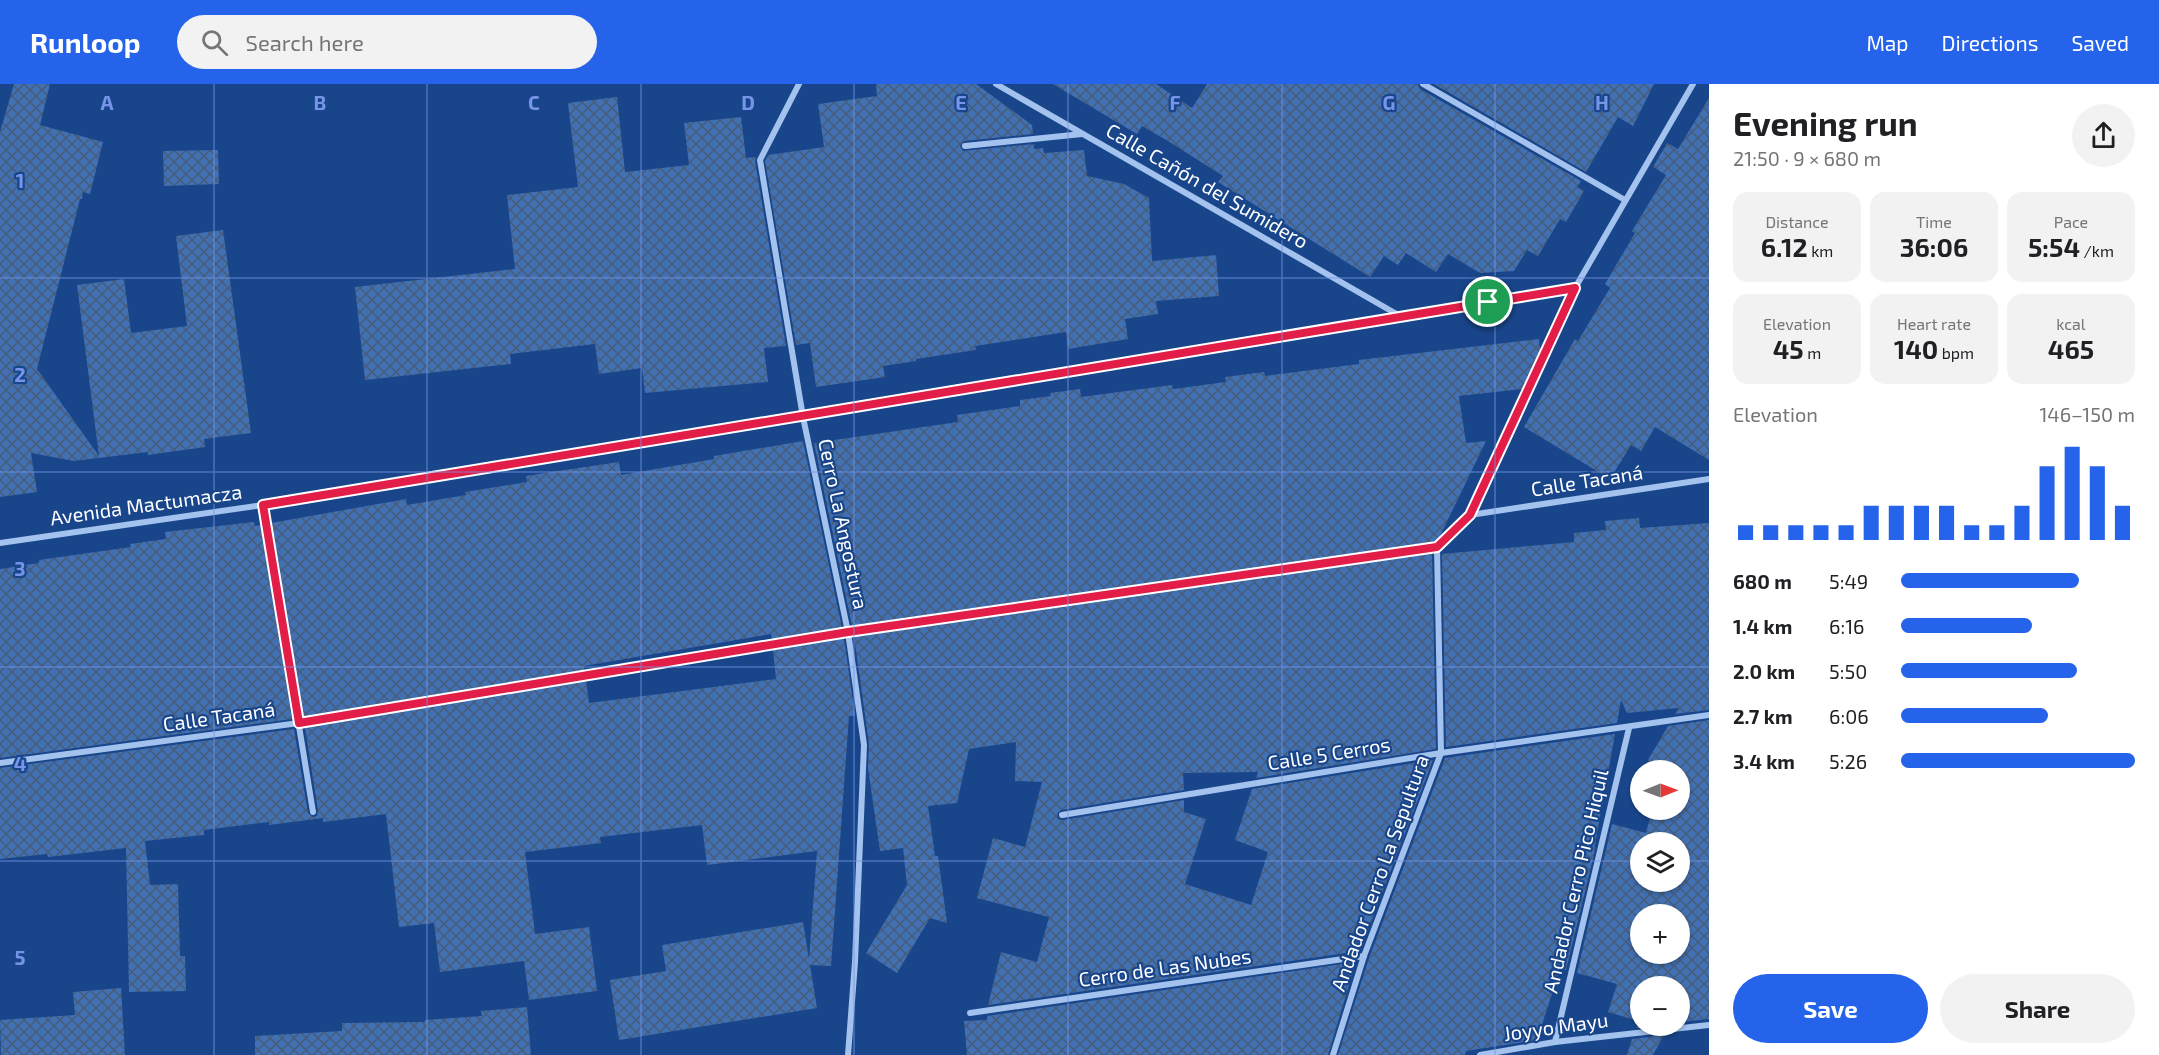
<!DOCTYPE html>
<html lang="en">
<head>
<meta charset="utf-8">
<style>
  body { margin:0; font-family:"Exo 2",sans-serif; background:#f2f2f2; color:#202124; height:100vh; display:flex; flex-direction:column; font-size:22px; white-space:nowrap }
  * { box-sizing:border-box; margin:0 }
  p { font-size:20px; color:#757577 }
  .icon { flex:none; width:33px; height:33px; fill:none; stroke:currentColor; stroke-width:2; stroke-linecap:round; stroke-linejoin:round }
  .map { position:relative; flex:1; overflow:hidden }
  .side { display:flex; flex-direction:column; background:#fff; width:450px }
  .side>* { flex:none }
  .needle { width:39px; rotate:89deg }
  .buttons { position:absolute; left:1630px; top:676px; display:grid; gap:12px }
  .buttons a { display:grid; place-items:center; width:60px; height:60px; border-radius:50%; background:#fff; box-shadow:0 2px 4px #0004; font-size:30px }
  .pin { position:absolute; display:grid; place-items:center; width:51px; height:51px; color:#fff; margin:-26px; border:3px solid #fff; border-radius:50%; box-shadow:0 2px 6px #0007 }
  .round { display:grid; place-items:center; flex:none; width:63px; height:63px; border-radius:32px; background:#f2f2f2 }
  .headline { display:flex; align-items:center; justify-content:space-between; height:102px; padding:0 24px }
  h1 { font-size:33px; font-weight:700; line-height:45px }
  .figures { display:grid; grid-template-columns:repeat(3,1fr); gap:9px; height:102px; padding:6px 24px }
  .figures div { display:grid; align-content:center; border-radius:15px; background:#f2f2f2; text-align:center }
  .figures b { font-size:26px; font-weight:700 }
  .figures small { font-size:16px; font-weight:400 }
  .figures p { font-size:16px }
  .chart { height:168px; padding:12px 24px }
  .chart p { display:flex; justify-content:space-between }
  .chart svg { width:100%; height:108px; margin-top:6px; stroke:#2563eb; stroke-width:6 }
  .action { display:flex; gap:12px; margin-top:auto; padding:12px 24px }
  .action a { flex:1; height:69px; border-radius:36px; background:#2563eb; color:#fff; font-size:24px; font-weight:700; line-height:69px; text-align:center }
  .action a+a { background:#f2f2f2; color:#202124 }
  ul { padding:0 24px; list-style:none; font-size:20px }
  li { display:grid; grid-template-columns:96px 72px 1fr; align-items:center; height:45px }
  li i { height:15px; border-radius:8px; background:#2563eb }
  header { display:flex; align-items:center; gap:36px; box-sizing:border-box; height:84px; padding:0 30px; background:#2563eb; color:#fff }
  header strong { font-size:28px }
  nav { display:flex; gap:33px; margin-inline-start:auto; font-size:21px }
  .search { width:420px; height:54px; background:#f2f2f2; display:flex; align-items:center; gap:15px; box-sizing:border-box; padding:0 21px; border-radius:33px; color:#757577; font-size:22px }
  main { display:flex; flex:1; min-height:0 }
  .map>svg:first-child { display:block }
</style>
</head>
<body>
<header>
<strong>Runloop</strong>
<div class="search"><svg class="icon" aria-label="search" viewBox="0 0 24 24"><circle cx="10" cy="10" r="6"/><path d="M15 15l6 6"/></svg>Search here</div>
<nav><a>Map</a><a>Directions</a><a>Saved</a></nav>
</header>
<main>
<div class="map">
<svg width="1709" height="971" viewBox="0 0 1709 971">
  <defs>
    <pattern id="building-cross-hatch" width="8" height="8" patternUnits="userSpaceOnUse" patternTransform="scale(1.5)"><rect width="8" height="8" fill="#4170b3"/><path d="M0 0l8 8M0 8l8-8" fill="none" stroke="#475c7a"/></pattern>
  </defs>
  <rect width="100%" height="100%" fill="#19468b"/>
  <g fill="url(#building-cross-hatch)" fill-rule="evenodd">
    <polygon points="14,0 50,0 40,41 103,58 90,110 83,108 82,115 80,115 37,285 99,372 77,201 124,195 131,249 187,242 176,152 223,146 251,349 204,355 205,363 148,371 148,368 74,377 31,369 37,408 0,413 0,48"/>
    <polygon points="876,0 976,0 1032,41 1033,50 964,57 960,62 963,67 1034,60 1034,65 1043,64 1044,69 1084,66 1087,92 1124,100 1149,114 1152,177 1216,171 1219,212 1156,217 1158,230 1125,235 1128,255 1068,265 1066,248 975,262 976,266 916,275 916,277 883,282 885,293 816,303 810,259 796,261 765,77 768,71 824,63 818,20 877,12"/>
    <polygon points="1053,0 1156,0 1192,24 1207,0 1418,0 1420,5 1581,97 1577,103 1584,107 1566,138 1560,135 1538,172 1527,166 1514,187 1480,189 1448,170 1436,188 1406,169 1398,181 1384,172 1370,193 1218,98 1223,92 1168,57 1142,42 1137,50"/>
    <polygon points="1434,0 1654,0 1633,42 1618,33 1586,88"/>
    <polygon points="617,13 625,88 689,81 684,39 741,33 746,74 756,73 755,77 786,262 764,264 768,298 645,309 642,284 599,290 595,260 510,270 511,280 365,296 355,203 515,185 507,111 578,103 568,19"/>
    <polygon points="1709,14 1709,376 1655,343 1641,367 1631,361 1610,395 1524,343 1575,255 1578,257 1610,204 1605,200 1635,149 1632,147 1666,91 1653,83 1667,59 1678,65"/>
    <polygon points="218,66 219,100 164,102 163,67"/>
    <polygon points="1539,255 1540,267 1522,305 1459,312 1466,359 1486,357 1439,454 1435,458 852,542 814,359 958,338 957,331 1020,322 1020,316 1051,312 1050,309 1080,305 1081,313 1172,301 1173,305 1226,298 1225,293 1264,288 1265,292 1359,280 1359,276"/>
    <polygon points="803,357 842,544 772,555 771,550 584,582 584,586 303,633 271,439 406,415 407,421 466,411 465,408 527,398 526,392 558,387 619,378 621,391 714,375 714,372"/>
    <polygon points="1639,434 1640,444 1709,439 1709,626 1675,630 1679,624 1627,629 1621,616 1617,639 1446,663 1442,470 1574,458 1574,449 1606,446 1605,437"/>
    <polygon points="254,438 255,442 261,441 292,635 0,674 0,485 39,479 39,476 131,463 130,460 166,455 165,448"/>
    <polygon points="1432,469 1436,665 1256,694 1258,688 1183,689 1184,706 1061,726 1057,730 1058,735 1063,736 1184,716 1184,728 1206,735 1185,800 1251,821 1268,768 1235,756 1252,705 1433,676 1360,867 988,921 1001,868 1037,878 1049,833 977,814 993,754 1025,763 1042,698 1015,697 1016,658 969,665 957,719 928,722 935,772 938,772 947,839 930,834 897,889 866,869 907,801 903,764 880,767 868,684 869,660 854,552"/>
    <polygon points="844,554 855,632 849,632 831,882 810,881 817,924 619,956 610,896 666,887 662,861 803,838 809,875 817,767 707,781 702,741 600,753 601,759 525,768 535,850 589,843 597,907 529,916 524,877 440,888 434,839 399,843 386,730 323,738 323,734 269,741 269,738 204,746 204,751 145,757 150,801 178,800 180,872 185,872 186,907 129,908 126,764 48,773 47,770 0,775 0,684 294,645 308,729 313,733 317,732 318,727 305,643 586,597 589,619 776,595 773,566"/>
    <path d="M 1709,636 L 1709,935 L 1680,938 L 1680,903 L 1641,903 L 1641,942 L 1652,942 L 1636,944 L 1638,937 L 1608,928 L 1617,900 L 1577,889 L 1612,740 L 1646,749 L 1652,726 L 1680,726 L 1680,687 L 1652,687 L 1648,676 L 1668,642 ZM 1641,759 L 1680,759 L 1680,798 L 1641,798 ZM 1641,831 L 1680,831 L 1680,870 L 1641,870 Z"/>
    <polygon points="1615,650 1594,766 1596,762 1566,886 1560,885 1537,956 1466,967 1465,971 1338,971 1369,874 1445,674"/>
    <polygon points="1356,878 1328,971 967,971 964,937 987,936 987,932"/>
    <polygon points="121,904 125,971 1,971 0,936 75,931 73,908"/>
    <polygon points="527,923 531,971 255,971 255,952 342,947 342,939 425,938 425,936 482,932 481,927"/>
    <polygon points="1664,951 1653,971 1627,971 1632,955"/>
  </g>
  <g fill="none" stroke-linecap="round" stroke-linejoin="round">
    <g stroke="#a3c2ee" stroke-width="6">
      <polyline points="799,0 760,76 803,333 848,548 864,661 855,878 848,971"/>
      <polyline points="996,0 1400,232"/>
      <polyline points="1423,0 1625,116"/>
      <polyline points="965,62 1082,50"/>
      <polyline points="263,421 313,728"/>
      <polyline points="1470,431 1709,395"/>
      <polyline points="0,459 263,421 1575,204"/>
      <polyline points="0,679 299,639 848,548 1437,463"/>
      <polyline points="1062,731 1441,669 1709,631"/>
      <polyline points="970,929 1364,872"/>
      <polyline points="1555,958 1629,644"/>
      <polyline points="1333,971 1364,872 1441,669 1437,463 1470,431 1575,204 1693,0"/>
      <polyline points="1480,971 1555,958 1709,941"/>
    </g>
  </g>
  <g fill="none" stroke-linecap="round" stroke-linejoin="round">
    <defs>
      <polygon id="route" points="1575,204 1470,431 1437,463 848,548 299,639 263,421"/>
    </defs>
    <use href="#route" stroke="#fff" stroke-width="12"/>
    <use href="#route" stroke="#e11d48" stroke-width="8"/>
  </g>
  <path fill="none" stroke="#7795e8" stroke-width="1.5" stroke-opacity="0.55" d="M 214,0 L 214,971M 427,0 L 427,971M 641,0 L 641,971M 854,0 L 854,971M 1068,0 L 1068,971M 1282,0 L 1282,971M 1495,0 L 1495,971M 0,194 L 1709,194M 0,388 L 1709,388M 0,583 L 1709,583M 0,777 L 1641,777M 1680,777 L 1709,777"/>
  <g text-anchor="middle" stroke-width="4.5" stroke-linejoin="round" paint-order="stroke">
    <g font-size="20" fill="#fff" stroke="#19468b">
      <text transform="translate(1207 102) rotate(30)" y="7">Calle Cañón del Sumidero</text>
      <text transform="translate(1587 397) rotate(-9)" y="7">Calle Tacaná</text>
      <text transform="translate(146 421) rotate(-8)" y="7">Avenida Mactumacza</text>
      <text transform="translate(843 440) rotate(78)" y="7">Cerro La Angostura</text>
      <text transform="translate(219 633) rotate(-8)" y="7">Calle Tacaná</text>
      <text transform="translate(1329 670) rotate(-9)" y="7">Calle 5 Cerros</text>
      <text transform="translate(1380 789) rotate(-70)" y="7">Andador Cerro La Sepultura</text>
      <text transform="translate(1576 797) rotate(-77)" y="7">Andador Cerro Pico Hiquil</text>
      <text transform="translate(1165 884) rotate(-8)" y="7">Cerro de Las Nubes</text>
      <text transform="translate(1556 943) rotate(-8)" y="7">Joyyo Mayu</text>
    </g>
  </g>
  <g font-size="20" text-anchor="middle" font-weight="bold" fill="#7795e8" stroke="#19468b" stroke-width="4.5" stroke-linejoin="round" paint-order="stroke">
    <text x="107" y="26">A</text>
    <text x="320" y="26">B</text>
    <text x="534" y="26">C</text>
    <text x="748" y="26">D</text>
    <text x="961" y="26">E</text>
    <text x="1175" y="26">F</text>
    <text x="1389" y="26">G</text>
    <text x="1602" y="26">H</text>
    <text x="20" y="104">1</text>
    <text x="20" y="298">2</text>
    <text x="20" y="492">3</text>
    <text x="20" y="687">4</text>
    <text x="20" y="881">5</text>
  </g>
</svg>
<div class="buttons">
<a><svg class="needle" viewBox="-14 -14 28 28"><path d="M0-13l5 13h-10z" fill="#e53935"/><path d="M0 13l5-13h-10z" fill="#757577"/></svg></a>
<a><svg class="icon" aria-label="layers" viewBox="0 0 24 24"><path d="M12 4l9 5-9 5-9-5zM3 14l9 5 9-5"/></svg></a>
<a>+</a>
<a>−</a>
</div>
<div class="pin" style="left:1488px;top:218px;background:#1e9e55"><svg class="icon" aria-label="arrive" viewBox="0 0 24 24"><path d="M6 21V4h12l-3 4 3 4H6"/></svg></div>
</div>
<section class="side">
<div class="headline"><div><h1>Evening run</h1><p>21:50 · 9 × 680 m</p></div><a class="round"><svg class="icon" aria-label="share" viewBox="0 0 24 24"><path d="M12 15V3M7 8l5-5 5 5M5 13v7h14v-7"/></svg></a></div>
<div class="figures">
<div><p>Distance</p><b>6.12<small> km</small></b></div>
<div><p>Time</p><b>36:06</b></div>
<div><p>Pace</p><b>5:54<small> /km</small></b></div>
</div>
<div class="figures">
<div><p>Elevation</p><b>45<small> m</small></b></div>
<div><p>Heart rate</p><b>140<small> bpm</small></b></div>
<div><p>kcal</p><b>465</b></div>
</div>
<div class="chart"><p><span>Elevation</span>146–150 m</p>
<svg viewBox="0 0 160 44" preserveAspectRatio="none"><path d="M5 44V38M15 44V38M25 44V38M35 44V38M45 44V38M55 44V30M65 44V30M75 44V30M85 44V30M95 44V38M105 44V38M115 44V30M125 44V14M135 44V6M145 44V14M155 44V30"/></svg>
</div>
<ul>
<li><b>680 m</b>5:49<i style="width:76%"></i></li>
<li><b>1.4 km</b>6:16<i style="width:56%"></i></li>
<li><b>2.0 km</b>5:50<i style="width:75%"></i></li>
<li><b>2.7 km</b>6:06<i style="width:63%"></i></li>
<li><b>3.4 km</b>5:26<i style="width:100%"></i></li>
</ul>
<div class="action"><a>Save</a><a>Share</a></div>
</section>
</main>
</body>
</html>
